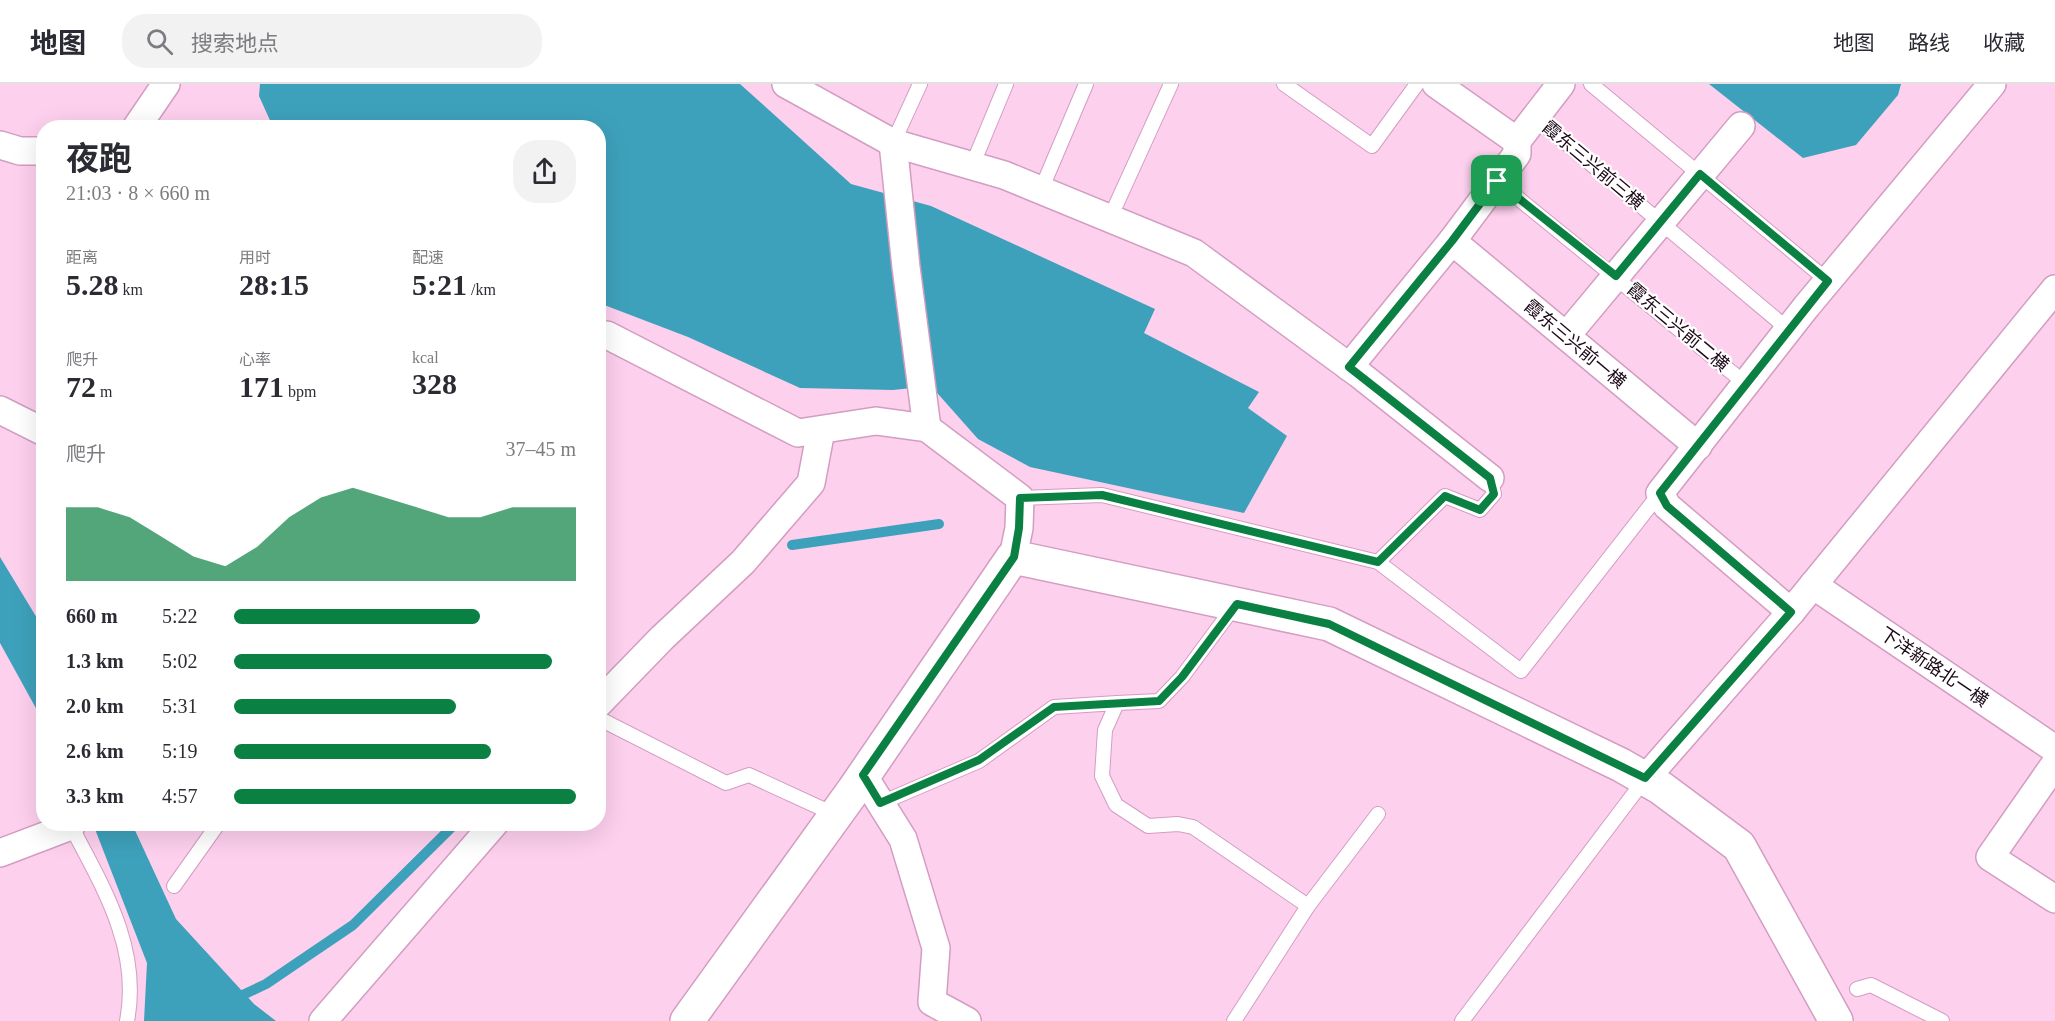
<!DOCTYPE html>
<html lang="zh">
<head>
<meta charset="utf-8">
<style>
  body { margin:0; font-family:"Times New Roman","Noto Sans SC",serif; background:#f2f2f3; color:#2b2b33; height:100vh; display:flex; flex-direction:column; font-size:22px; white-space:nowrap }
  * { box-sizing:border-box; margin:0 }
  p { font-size:20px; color:#7c7c81 }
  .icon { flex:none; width:33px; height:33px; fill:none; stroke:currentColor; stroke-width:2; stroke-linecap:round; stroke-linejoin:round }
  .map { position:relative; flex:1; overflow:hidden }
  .panel { position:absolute; left:36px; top:36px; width:570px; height:711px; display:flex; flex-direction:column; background:#fff; border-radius:24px; box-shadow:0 6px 24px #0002 }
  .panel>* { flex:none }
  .pin { position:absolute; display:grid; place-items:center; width:51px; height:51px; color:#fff; margin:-26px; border-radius:12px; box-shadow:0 3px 9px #0006 }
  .round { display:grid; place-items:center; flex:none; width:63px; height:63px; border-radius:24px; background:#f2f2f3 }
  .summary { display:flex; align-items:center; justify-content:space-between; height:102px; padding:0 30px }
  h1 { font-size:33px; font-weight:700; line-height:45px }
  .figures { display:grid; grid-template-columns:repeat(3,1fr); gap:9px; height:102px; padding:6px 30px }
  .figures div { display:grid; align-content:center }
  .figures b { font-size:30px; font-weight:700 }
  .figures small { font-size:16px; font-weight:400 }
  .figures p { font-size:16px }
  .chart { height:168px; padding:12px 30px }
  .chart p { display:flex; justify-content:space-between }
  .chart svg { width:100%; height:108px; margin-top:6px; fill:#0b8043; opacity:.7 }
  ul { padding:0 30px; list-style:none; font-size:20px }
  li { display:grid; grid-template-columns:96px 72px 1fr; align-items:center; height:45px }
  li i { height:15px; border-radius:8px; background:#0b8043 }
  header { display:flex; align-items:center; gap:36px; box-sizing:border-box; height:84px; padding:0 30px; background:#fff; border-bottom:2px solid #e1e1e2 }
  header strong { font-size:28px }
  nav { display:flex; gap:33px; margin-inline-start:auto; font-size:21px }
  .search { width:420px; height:54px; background:#f2f2f3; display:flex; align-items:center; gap:15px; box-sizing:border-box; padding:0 21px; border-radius:24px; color:#7c7c81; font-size:22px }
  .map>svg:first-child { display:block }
</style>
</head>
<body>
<header>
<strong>地图</strong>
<div class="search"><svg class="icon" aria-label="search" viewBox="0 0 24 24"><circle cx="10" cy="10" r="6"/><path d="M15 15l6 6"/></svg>搜索地点</div>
<nav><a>地图</a><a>路线</a><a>收藏</a></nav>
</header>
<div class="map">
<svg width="2055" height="937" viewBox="0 0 2055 937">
  <rect width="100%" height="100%" fill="#fdd0ee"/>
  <g fill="#3ea1bb">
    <polygon points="260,0 740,0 851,100 931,122 1155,225 1144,249 1259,308 1248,324 1287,352 1244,429 1030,383 978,355 931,302 893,306 800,304 688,253 599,219 598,44 273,43 259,12"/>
    <polygon points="1709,0 1901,0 1898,11 1856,61 1803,74"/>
    <polygon points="0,473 43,544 43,637 0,559"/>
    <polygon points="93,740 132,740 176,835 254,920 276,937 144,937 147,879"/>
  </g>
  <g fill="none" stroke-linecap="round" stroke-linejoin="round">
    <g stroke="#3ea1bb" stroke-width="10">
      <polyline points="792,461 939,440"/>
      <polyline points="234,915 266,900 353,841 455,740"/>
    </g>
    <defs>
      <g id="lane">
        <polyline points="1284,0 1372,62 1417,0"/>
        <polyline points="1591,0 1828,197"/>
        <polyline points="1535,33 1789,246"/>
        <polyline points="893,59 920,0"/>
        <polyline points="972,82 1006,0"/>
        <polyline points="1497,97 1746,300"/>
        <polyline points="1041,106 1086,0"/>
        <polyline points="1110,134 1171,0"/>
        <polyline points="1020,414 1102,411 1378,478 1521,587 1660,409"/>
        <polyline points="1378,478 1445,412 1480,426 1494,410 1490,394"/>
        <polyline points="1117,619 1159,617 1182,593 1236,520"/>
        <polyline points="598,634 726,699 749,691 836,731"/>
        <polyline points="881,719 979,677 1054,623 1117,619 1105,646 1102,692 1116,721 1148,742 1178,740 1193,743 1308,822"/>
        <path d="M 71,742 C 103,803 141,865 127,937"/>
        <polyline points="174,802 218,740"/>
        <polyline points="1857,905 1871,901 1942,937"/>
        <polyline points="1234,937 1308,822 1378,730"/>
        <polyline points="1462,937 1645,695"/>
      </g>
      <g id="street">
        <polyline points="786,0 893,59 1004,91 1194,169 1359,290 1490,394"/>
        <polyline points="1436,0 1517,57"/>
        <polyline points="136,44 166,0"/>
        <polyline points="893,59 906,183 927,344"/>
        <polyline points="0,61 20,67 44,67"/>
        <polyline points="1452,157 1698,362"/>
        <polyline points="1566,252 1741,42"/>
        <polyline points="598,253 607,251 798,349 876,337 927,344 1020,414 1019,444 1013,473"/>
        <polyline points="1349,283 1452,157 1517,70 1517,57 1561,0"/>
        <polyline points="0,326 44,348"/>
        <polyline points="1813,501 2055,665"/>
        <polyline points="1791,528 1667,422 1660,409 1806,223 1992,0"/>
        <polyline points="598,620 662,554 743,478 811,399 821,346"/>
        <polyline points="2055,680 1990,773 2055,815"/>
        <polyline points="863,691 903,755 936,864 932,918 967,937"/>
        <polyline points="1645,695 1791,528 2055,205"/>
        <polyline points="0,769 71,742"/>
        <polyline points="323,937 494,740"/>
      </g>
      <polyline id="secondary" points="687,937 853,707 1013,473 1329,540 1621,681 1661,704 1739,762 1836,937"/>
    </defs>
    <use href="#lane" stroke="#d39dc1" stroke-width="16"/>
    <use href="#street" stroke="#d39dc1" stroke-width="30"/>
    <use href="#secondary" stroke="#d39dc1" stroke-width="36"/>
    <use href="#lane" stroke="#fff" stroke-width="14"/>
    <use href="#street" stroke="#fff" stroke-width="27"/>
    <use href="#secondary" stroke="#fff" stroke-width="33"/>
  </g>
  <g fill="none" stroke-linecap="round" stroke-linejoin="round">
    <defs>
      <polygon id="route" points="1700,90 1828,197 1660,409 1667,422 1791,528 1645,694 1329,540 1237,520 1182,593 1159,617 1054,623 979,676 880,719 863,691 1014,473 1019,444 1020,414 1102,411 1378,478 1445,412 1480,426 1494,410 1490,394 1349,283 1452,157 1497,97 1616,192"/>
    </defs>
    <use href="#route" stroke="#fff" stroke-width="12"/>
    <use href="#route" stroke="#0b8043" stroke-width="8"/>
  </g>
  <g text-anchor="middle" stroke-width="4.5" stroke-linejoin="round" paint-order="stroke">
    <g font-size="18" fill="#1b0816" stroke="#fff">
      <text transform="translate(1593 81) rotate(40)" y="6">霞东三兴前三横</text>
      <text transform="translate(1678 243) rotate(40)" y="6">霞东三兴前二横</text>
      <text transform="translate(1575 260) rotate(40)" y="6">霞东三兴前一横</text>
      <text transform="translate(1934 583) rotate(34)" y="6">下洋新路北一横</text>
    </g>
  </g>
</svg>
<div class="pin" style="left:1497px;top:97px;background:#1e9e55"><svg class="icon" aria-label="arrive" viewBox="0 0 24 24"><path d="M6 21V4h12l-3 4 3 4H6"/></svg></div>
<section class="panel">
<div class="summary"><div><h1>夜跑</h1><p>21:03 · 8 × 660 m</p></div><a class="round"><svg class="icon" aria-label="share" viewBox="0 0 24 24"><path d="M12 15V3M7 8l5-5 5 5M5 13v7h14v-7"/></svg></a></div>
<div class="figures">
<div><p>距离</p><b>5.28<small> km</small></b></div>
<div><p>用时</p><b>28:15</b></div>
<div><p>配速</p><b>5:21<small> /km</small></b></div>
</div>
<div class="figures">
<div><p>爬升</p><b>72<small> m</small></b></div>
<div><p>心率</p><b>171<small> bpm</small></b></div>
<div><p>kcal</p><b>328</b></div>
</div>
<div class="chart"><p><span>爬升</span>37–45 m</p>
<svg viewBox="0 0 160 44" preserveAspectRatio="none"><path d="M0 44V14L10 14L20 18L30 26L40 34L50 38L60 30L70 18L80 10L90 6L100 10L110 14L120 18L130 18L140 14L150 14L160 14V44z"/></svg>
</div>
<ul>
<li><b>660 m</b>5:22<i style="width:72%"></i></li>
<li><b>1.3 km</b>5:02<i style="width:93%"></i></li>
<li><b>2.0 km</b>5:31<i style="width:65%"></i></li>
<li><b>2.6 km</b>5:19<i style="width:75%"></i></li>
<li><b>3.3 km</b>4:57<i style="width:100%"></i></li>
</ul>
</section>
</div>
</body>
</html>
